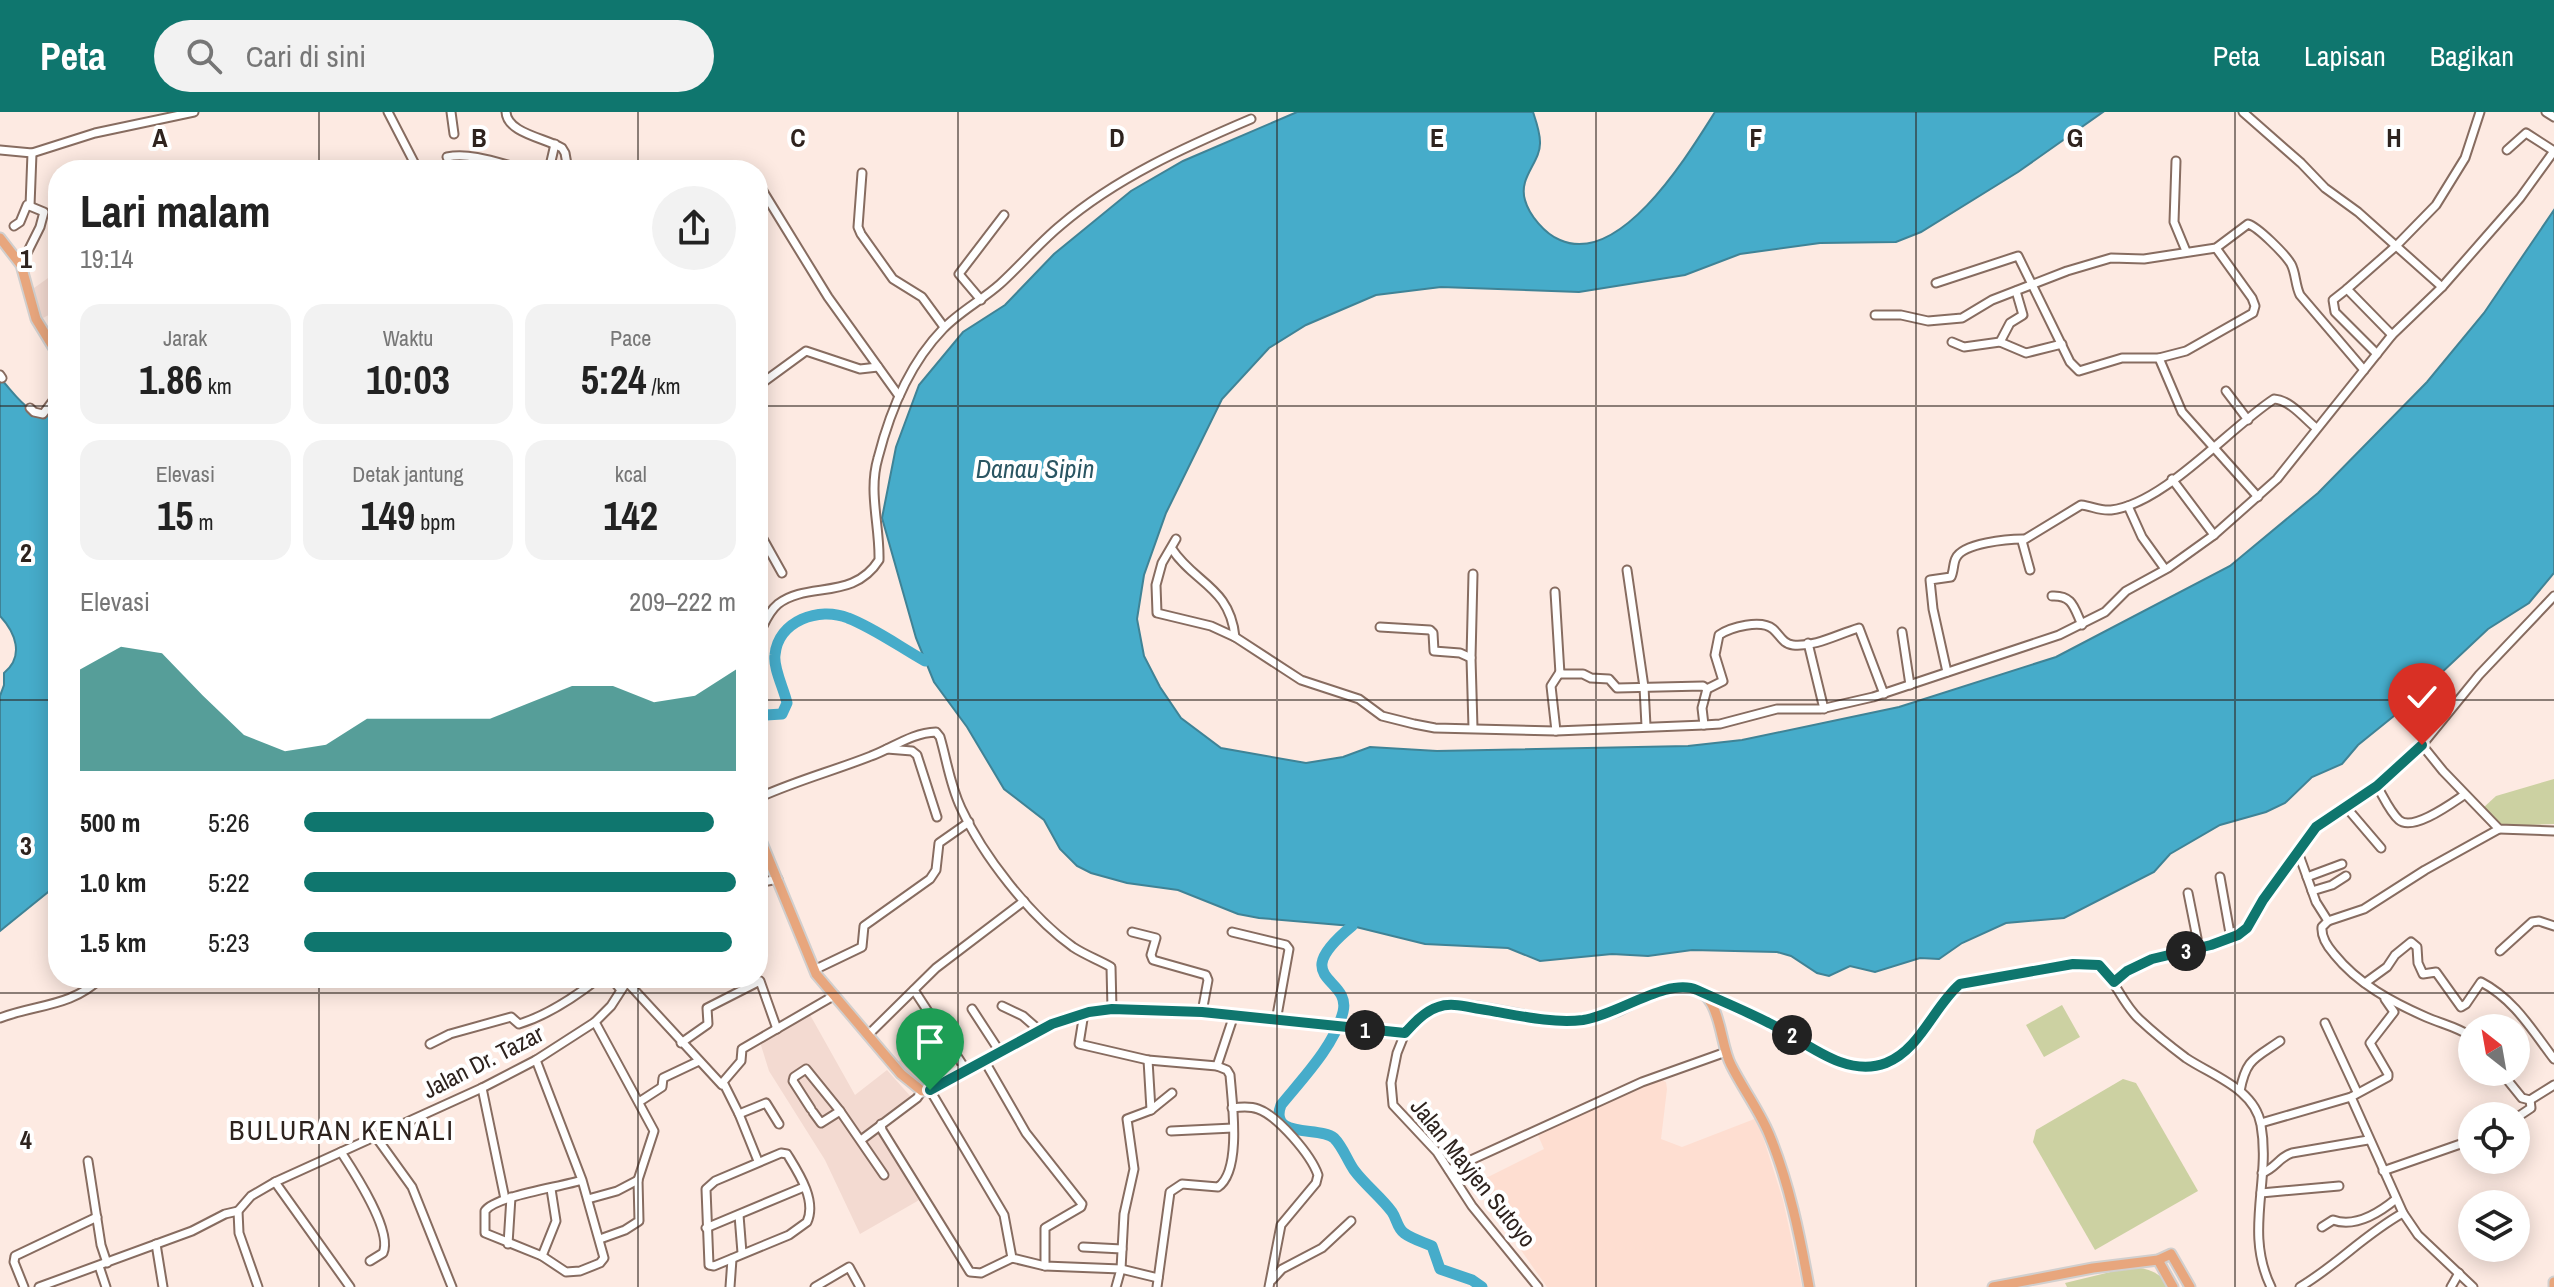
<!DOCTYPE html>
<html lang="id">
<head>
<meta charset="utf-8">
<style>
  body { margin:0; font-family:"Archivo Narrow",sans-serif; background:#f2f2f2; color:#222; height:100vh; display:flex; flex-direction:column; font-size:30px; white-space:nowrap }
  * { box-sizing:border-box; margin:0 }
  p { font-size:26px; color:#767676 }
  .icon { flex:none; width:44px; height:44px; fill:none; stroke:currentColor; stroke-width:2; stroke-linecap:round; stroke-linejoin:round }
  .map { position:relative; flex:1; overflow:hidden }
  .panel { position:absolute; left:48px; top:48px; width:720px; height:828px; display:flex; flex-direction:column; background:#fff; border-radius:32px; box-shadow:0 4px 20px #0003 }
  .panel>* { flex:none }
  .needle { width:52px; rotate:329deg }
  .controls { position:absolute; left:2458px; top:902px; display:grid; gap:16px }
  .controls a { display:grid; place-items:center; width:72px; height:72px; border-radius:50%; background:#fff; box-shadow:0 4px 20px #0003; font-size:40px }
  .pin { position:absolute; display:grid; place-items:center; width:68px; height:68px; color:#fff; margin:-82px -34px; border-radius:50% 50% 50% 0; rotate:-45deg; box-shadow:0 0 8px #0007 }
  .pin .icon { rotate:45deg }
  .km { position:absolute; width:40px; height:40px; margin:-20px; border-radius:50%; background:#222; color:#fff; font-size:22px; line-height:40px; text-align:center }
  .round { display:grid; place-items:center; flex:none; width:84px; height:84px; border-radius:42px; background:#f2f2f2 }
  .headline { display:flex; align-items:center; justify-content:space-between; height:136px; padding:0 32px }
  h1 { font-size:44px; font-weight:700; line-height:60px }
  .figures { display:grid; grid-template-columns:repeat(3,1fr); gap:12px; height:136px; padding:8px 32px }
  .figures div { display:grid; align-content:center; border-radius:20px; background:#f2f2f2; text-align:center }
  .figures b { font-size:40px; font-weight:700 }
  .figures small { font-size:22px; font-weight:400 }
  .figures p { font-size:22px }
  .chart { height:224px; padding:16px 32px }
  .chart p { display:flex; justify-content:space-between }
  .chart svg { width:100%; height:144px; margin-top:8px; fill:#0f766e; opacity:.7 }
  ul { padding:0 32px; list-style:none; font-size:26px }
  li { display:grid; grid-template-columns:128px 96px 1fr; align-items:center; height:60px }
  li i { height:20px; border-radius:10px; background:#0f766e }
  header { display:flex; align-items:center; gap:48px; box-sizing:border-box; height:112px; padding:0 40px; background:#0f766e; color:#fff }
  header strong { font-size:38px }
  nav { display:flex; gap:44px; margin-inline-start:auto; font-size:28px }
  .search { width:560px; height:72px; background:#f2f2f2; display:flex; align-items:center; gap:20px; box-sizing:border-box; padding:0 28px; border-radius:44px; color:#767676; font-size:30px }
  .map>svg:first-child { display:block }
</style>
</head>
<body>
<header>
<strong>Peta</strong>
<div class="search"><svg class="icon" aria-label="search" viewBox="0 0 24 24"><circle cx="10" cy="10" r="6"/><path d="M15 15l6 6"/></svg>Cari di sini</div>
<nav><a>Peta</a><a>Lapisan</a><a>Bagikan</a></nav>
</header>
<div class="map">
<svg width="2554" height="1175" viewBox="0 0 2554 1175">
  <rect width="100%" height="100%" fill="#fdeae2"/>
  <polygon fill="#feded1" points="1660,967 1666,970 1667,977 1661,1027 1682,1035 1757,1006 1783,1088 1802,1175 1547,1175 1474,1072 1544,1037 1537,1021"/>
  <g fill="#f3dad1">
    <polygon points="58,159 58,198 43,206 37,196 34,176"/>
    <polygon points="809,901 855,983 887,958 912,986 877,1013 921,1087 860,1122 825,1048 769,959 760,930"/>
    <polygon points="931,929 950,960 925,976 912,969 896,951"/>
  </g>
  <g fill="#ccd1a2">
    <polygon points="2554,667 2554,712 2503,714 2483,696 2496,684"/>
    <polygon points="2062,893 2080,925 2044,945 2026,913"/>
    <polygon points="2123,967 2136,971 2198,1079 2095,1138 2033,1030 2036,1018"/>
    <path d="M 2131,1155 C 2148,1156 2160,1160 2169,1175 L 2067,1175 L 2065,1171 Z"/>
  </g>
  <g fill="#46acca" stroke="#3f8396" stroke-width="2">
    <path d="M 1297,0 L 1533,0 C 1536,9 1540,20 1540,30 C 1541,50 1518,65 1525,88 C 1529,103 1545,122 1560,128 C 1621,155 1689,41 1715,0 L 2103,0 L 2018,60 L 1921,120 L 1896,130 L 1820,131 L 1740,142 L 1685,163 L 1579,180 L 1441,175 L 1376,183 L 1306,213 L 1269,236 L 1222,287 L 1166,401 L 1144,463 L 1137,507 L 1144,544 L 1160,575 L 1181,606 L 1221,636 L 1306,651 L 1343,645 L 1370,635 L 1437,639 L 1688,634 L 1742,628 L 1899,595 L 2056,545 L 2230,454 L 2318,381 L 2427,270 L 2484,201 L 2554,98 L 2554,461 L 2529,491 L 2488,517 L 2405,595 L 2358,633 L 2342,652 L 2312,665 L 2285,691 L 2266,700 L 2220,713 L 2170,742 L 2154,760 L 2064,806 L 2006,811 L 1962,831 L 1939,847 L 1920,846 L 1875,860 L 1850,854 L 1829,864 L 1817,861 L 1791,844 L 1777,840 L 1692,838 L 1648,844 L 1612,842 L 1540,849 L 1508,836 L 1425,832 L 1352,814 L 1259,806 L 1238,802 L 1178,778 L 1127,771 L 1091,761 L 1077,754 L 1060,737 L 1044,708 L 1004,677 L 967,615 L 934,570 L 916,526 L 882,406 L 896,335 L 919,273 L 963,220 L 1005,193 L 1054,142 L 1131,79 L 1183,49 Z"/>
    <path d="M 0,266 C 18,285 30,309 58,300 L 58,772 L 0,819 L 0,584 L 4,573 L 4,561 C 25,544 15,520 0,504 Z"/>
  </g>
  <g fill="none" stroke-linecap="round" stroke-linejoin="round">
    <g stroke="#46acca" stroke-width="11">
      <path d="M 758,595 L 766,603 L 782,602 L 787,591 C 784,577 773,556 775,543 C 778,509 819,494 848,506 C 874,516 900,535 925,549"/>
      <path d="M 1352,814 C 1285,869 1352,864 1343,900 C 1334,934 1303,966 1281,993 C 1268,1027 1320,1014 1334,1026 C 1343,1035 1347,1048 1354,1058 C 1365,1073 1381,1085 1392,1100 C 1397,1107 1397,1116 1404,1121 C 1412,1127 1423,1130 1432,1134 L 1440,1157 L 1472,1168 L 1482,1175"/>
    </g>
    <defs>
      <g id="minor">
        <polyline points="388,0 418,58"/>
        <polyline points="451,0 454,22"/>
        <path d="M 506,0 C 507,21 545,26 562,36 L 565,41 L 568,58"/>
        <polyline points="2243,0 2301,51 2325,76 2358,100 2442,175"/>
        <polyline points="2546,0 2554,5"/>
        <polyline points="0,38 32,41 95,21 194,0"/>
        <polyline points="2507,38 2526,21 2554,39"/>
        <path d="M 447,45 C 472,40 501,52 526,58"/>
        <polyline points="2176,49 2174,110 2186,139"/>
        <polyline points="549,58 555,32"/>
        <polyline points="862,61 858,115 861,122 893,167 922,185 944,215"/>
        <polyline points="758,75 761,76 828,185 899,284"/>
        <polyline points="30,94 32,41"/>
        <polyline points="14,114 20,110 27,93 44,100 40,115 21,153"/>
        <polyline points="1936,171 2018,144 2070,250 2079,259 2122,246 2159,246 2186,239 2253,201 2255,194 2252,186 2216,136"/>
        <polyline points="2347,177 2333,188 2335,200 2377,242"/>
        <polyline points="981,188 959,162 1004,103"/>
        <path d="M 1875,203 L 1901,203 L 1928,209 L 1962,206 L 1992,188 L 2067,159 L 2111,146 L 2144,147 L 2216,136 L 2248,112 C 2258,115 2285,142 2291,152 C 2296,161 2295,173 2300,183 L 2364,258"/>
        <polyline points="2392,223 2347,177 2396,134 2436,93 2465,46 2480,0"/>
        <polyline points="1952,230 1964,235 2000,230 2026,241 2062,232"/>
        <polyline points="2000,230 2010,211 2023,203 2016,179"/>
        <polyline points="2159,246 2182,300 2258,385"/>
        <polyline points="0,263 2,266"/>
        <polyline points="758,274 806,239 860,257 878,255"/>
        <polyline points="2226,279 2248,308"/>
        <polyline points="30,296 34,300 43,302 58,282"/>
        <polyline points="2172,367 2214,423"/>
        <polyline points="2128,394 2142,425 2165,457"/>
        <polyline points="758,418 782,461"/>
        <polyline points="1176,427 1162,451 1156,473 1157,501 1211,514 1235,525 1301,568 1359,587 1382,604 1414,612 1435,616 1556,619 1704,613 1720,612 1777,597 1821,597 1873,585 2059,523 2105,500 2126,479 2168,456 2214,423 2277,367 2392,223 2442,175 2520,86 2554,39"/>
        <path d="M 1172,437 C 1194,471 1230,475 1235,525"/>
        <polyline points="1627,458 1644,575 1646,614"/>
        <path d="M 2030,458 L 2022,429 L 2081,393 C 2092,394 2099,399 2111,398 C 2164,392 2229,316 2274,287 C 2290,288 2304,306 2316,316"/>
        <polyline points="1473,462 1471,546 1473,616"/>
        <polyline points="1555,480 1560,562 1583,562 1591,566 1609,567 1617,576 1703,574 1707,577 1702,596 1704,613"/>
        <path d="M 2052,484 C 2073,483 2074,496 2082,513"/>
        <polyline points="1380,515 1430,518 1433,521 1434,539 1460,541 1471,546"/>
        <polyline points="1902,520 1910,573"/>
        <path d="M 758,524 C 764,513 768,500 778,492 C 808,469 853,489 879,448 C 880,414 868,380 878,346 C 890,299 909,252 943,217 C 959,200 982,188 1000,172 C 1021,153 1039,131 1061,113 C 1116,66 1185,35 1251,7"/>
        <polyline points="1808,531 1824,597"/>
        <path d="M 1947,560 L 1933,497 L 1930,468 L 1951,465 C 1954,459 1953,451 1956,446 C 1963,431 2008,427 2023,427"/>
        <path d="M 1707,577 L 1723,569 L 1715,543 L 1719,523 C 1731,515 1761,507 1773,517 C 1780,523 1783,532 1793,533 C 1816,535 1838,522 1859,516 L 1884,582"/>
        <polyline points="1556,619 1551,574 1560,560"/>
        <polyline points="2422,633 2443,659 2499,717 2554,719"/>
        <polyline points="887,637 912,639 917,643 937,705"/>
        <path d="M 2377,674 C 2383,684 2390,700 2399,708 C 2413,720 2452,691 2464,683"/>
        <path d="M 758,686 C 795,669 833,659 871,644 C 893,636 911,621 936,620 L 940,625 C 947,649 950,673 961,696 C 983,744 1030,804 1073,835 C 1085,843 1099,848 1111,855 L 1112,897"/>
        <polyline points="2346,695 2381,736"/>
        <polyline points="2298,740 2316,790 2328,809 2364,797 2425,758 2499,717"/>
        <polyline points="2220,765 2231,827"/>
        <polyline points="2307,765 2342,752"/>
        <polyline points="758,771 778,767"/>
        <polyline points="2312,779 2332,773 2346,764"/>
        <polyline points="2188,781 2199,836"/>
        <path d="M 2328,809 L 2322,815 C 2321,825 2327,834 2334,842 C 2358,872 2392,890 2426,905 C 2442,912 2458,915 2472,925"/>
        <polyline points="1132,820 1156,826 1151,843 1153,848 1206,863 1208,868 1202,900"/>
        <polyline points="1232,820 1286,833 1289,837 1276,909"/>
        <polyline points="2500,839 2532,810 2539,809 2554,814"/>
        <polyline points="814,858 862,835 864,814 930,767 936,758 939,731 969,710"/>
        <polyline points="611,866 621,878"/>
        <polyline points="627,870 722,973"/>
        <polyline points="2114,870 2140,852 2231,827 2247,816 2263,788 2316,715 2377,674 2422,633 2479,563 2554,484"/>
        <path d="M 2365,871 L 2387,855 L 2395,843 L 2411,830 L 2417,835 L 2418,851 L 2423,862 L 2436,860 L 2461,895 L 2466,892 L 2481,870 C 2514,887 2532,918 2554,947"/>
        <polyline points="914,878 966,958"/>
        <path d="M 1706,883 C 1728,893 1752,901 1773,913 C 1810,933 1859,975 1901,942 C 1925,923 1937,891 1960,872 L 2073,852 L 2099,853 C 2116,869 2122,891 2139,907 C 2154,921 2170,934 2186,946 C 2213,964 2255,977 2261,1013 C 2271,1069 2244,1120 2271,1175"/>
        <polyline points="1002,894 1023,904 1039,918"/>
        <polyline points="972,897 1000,940"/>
        <polyline points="1084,901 1079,932 1148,948 1217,954"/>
        <path d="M 0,906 C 37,892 71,895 101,866"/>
        <polyline points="595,910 654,1019 638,1068 639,1109 625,1118 600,1127"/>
        <polyline points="2325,911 2357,980"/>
        <polyline points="1405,921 1397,941 1391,971 1393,993 1437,1040 1472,1094 1538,1175"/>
        <polyline points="868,923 936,856 1024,789"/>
        <polyline points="681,931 708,912 707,896 760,869 777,917"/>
        <path d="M 430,932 L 450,922 L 511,905 L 519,912 C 548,903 575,885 599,866"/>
        <path d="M 536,948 L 582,1068 L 604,1146 L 600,1151 L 580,1159 L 566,1160 L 542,1144 L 485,1121 L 485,1099 C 495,1084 561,1075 582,1068"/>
        <polyline points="984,948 1026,1021 1082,1092 1081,1095 1045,1116 1045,1154"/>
        <polyline points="1148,948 1151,998"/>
        <polyline points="2501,960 2522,986 2530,988"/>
        <polyline points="482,976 505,1087"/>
        <polyline points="930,978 1004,1103 1012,1146 1045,1154 1121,1157 1158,1166"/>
        <path d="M 2240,979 C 2246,947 2254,947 2280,929"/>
        <polyline points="2351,985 2388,965 2388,962 2370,931 2394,900 2385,887"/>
        <polyline points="2530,988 2554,973"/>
        <polyline points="639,990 662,975 663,966 699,949"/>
        <path d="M 1232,996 C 1240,995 1250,994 1258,997 C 1278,1004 1311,1043 1318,1063 L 1316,1071 L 1281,1113 L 1269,1175"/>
        <polyline points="811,997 793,969 794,965 806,957 840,999 821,1011 813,1000"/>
        <polyline points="840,999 884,1063"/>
        <polyline points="739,1002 766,991 779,1012"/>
        <polyline points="2516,1006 2531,996 2530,988"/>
        <polyline points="2261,1011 2351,985 2403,1101 2418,1123 2473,1175"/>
        <polyline points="881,1012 882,1018 970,1160 981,1161 1012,1146"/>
        <polyline points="1171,1019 1233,1016"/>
        <polyline points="376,1025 412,1075 452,1175"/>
        <polyline points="861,1028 917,986 922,979"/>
        <path d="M 341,1040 C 354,1060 393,1119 383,1141 L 370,1149"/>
        <path d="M 781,1041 L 787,1042 C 798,1060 817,1088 807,1110 L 789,1123 L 714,1154 L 709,1153 L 706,1077 L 715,1069 Z"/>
        <polyline points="88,1049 101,1133 107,1151"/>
        <polyline points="758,1049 739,1002 723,970 741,949 742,937 835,883"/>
        <polyline points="1449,1058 1642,970 1726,940"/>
        <polyline points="2383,1059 2472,1028"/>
        <path d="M 2262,1061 C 2275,1057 2279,1045 2292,1041 L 2368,1028"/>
        <polyline points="275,1070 350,1175"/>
        <polyline points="2261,1081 2339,1074"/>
        <polyline points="588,1087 617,1079 638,1068"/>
        <polyline points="739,1103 742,1141"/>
        <path d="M 2322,1115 L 2333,1108 C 2355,1116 2379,1101 2396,1087"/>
        <polyline points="706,1116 804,1075"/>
        <polyline points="156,1132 163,1175"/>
        <polyline points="508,1132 511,1085"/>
        <polyline points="1083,1135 1122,1137"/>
        <polyline points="542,1144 556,1109 551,1077"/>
        <polyline points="99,1154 106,1175"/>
        <polyline points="1272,1168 1282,1157 1322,1136 1351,1109"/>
        <polyline points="24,1175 14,1150 15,1144 97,1105"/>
        <polyline points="39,1175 192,1119 225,1102 238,1099"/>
        <polyline points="258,1175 239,1121 238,1099 251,1084 275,1070 482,976 536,948 595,910 611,894 629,866"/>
        <polyline points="730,1175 732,1147"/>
        <polyline points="815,1175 849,1155 860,1175"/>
        <polyline points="1116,1175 1121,1157 1124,1102 1134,1057 1127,1007 1151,998 1172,981"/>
        <path d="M 1157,1175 L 1170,1080 L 1182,1072 L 1218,1075 C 1242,1059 1232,989 1230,963 L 1227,958 L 1217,954 L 1234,903"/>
        <path d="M 2300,1175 C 2337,1153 2365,1122 2403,1101"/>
        <polyline points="2451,1175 2459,1161"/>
      </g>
      <g id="major">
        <polyline points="0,126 21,153 36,207 58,243"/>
        <path d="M 758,721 L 816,862 L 901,962 L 922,979 L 930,978 L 1052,912 L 1089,900 L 1112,897 L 1202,900 L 1405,921 C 1414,911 1425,899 1438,895 C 1459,887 1520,904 1546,907 C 1571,909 1595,908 1618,899 C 1639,889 1661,873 1686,875 C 1723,878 1718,929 1731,953 C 1743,977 1759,998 1769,1022 C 1789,1070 1800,1124 1809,1175"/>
        <polyline points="2158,1148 2173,1175"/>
        <polyline points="1993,1175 2093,1156 2158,1148 2171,1142 2190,1175"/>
        <polyline points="2554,1175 2554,1170"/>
      </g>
    </defs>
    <use href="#minor" stroke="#876c60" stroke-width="11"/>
    <use href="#major" stroke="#d1cfce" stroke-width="13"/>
    <use href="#minor" stroke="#fff" stroke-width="7"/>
    <use href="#major" stroke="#e8a67d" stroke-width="9"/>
  </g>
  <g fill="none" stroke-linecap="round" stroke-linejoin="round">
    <defs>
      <path id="route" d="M 930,978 L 1052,912 L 1089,900 L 1112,897 L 1202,900 L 1405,921 C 1414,911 1425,899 1438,895 C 1451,890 1467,895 1480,897 C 1513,902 1549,912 1583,908 C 1618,903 1667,865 1697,878 C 1721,889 1746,899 1769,911 C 1804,928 1844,967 1886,951 C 1920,938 1934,894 1960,872 L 2073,852 L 2099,853 L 2114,870 L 2127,859 L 2152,847 L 2211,833 L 2238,823 L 2247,816 L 2263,788 L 2316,715 L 2377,674 L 2422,633"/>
    </defs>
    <use href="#route" stroke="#fff" stroke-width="16"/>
    <use href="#route" stroke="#0f766e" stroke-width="10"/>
  </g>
  <path fill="none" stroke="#2e231e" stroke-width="2" stroke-opacity="0.55" d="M 319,0 L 319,58M 638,0 L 638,58M 958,0 L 958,1175M 1277,0 L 1277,1175M 1596,0 L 1596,1175M 1916,0 L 1916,1175M 2235,0 L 2235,1175M 0,294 L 58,294M 758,294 L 2554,294M 0,588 L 58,588M 758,588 L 2554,588M 319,866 L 319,1175M 638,866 L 638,1175M 0,881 L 2554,881"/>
  <g text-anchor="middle" stroke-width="8" stroke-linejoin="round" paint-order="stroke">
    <g font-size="24" fill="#2e231e" stroke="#fff">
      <text transform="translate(483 950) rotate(-27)" y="8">Jalan Dr. Tazar</text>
      <text transform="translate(1473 1061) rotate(51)" y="8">Jalan Mayjen Sutoyo</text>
    </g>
    <g font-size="26" font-style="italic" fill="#2a5663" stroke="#fff">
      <text x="1035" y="366">Danau Sipin</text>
    </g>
    <g font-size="28" letter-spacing="2" fill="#2e231e" stroke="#fff">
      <text x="342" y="1028">BULURAN KENALI</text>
    </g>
  </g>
  <g font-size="26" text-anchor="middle" font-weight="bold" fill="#2e231e" stroke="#fff" stroke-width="8" stroke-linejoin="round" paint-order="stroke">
    <text x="160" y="35">A</text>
    <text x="479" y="35">B</text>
    <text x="798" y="35">C</text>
    <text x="1117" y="35">D</text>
    <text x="1437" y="35">E</text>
    <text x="1756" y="35">F</text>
    <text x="2075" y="35">G</text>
    <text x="2394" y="35">H</text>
    <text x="26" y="156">1</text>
    <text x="26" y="450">2</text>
    <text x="26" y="743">3</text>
    <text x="26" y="1037">4</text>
  </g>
</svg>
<div class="controls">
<a><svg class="needle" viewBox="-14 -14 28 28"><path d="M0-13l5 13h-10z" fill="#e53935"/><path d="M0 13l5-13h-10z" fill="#767676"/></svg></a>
<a><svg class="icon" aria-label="locate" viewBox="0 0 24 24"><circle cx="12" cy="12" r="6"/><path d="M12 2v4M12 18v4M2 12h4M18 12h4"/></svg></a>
<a><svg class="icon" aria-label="layers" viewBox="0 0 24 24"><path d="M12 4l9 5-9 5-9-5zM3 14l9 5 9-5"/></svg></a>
</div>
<div class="pin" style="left:930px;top:978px;background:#1e9e55"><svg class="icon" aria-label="arrive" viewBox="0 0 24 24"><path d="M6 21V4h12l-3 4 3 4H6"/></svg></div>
<div class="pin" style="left:2422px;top:633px;background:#d93025"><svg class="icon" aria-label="check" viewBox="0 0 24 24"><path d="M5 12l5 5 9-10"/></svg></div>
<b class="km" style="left:1365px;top:918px">1</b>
<b class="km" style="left:1792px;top:923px">2</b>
<b class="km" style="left:2186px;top:839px">3</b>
<section class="panel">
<div class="headline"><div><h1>Lari malam</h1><p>19:14</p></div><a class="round"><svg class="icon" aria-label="share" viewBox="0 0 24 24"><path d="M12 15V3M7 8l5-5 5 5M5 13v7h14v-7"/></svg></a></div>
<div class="figures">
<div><p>Jarak</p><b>1.86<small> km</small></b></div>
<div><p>Waktu</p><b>10:03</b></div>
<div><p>Pace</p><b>5:24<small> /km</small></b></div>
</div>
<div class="figures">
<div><p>Elevasi</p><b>15<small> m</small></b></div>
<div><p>Detak jantung</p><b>149<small> bpm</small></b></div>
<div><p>kcal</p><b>142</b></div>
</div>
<div class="chart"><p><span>Elevasi</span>209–222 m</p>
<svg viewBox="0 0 160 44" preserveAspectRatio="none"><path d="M0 44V13L10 6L20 8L30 21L40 33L50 38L60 36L70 28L80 28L90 28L100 28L110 23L120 18L130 18L140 23L150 21L160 13V44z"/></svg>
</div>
<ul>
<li><b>500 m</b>5:26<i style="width:95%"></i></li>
<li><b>1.0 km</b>5:22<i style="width:100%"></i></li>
<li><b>1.5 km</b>5:23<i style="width:99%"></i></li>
</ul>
</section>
</div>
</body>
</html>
